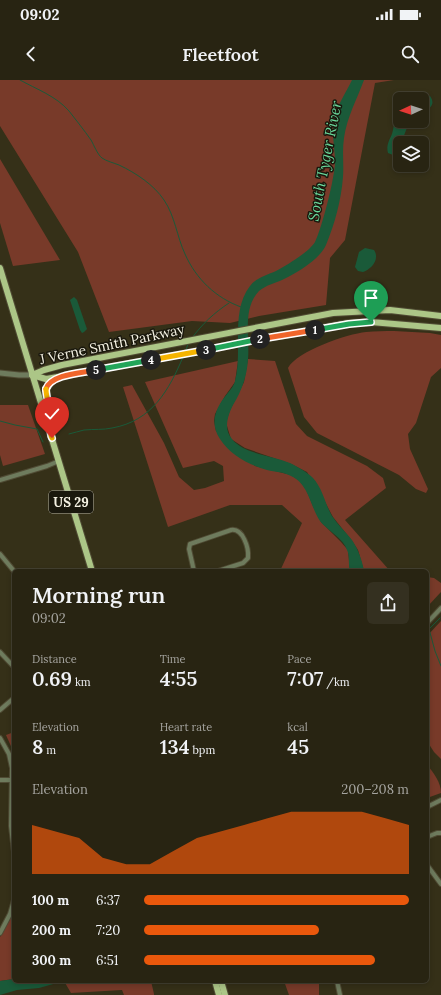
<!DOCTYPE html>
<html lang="en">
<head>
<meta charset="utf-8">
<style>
  body { margin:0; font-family:Lora,serif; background:#343020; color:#f1f3f6; height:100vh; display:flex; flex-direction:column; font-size:15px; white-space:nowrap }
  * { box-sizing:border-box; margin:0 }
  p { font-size:13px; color:#a5a49f }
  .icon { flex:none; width:22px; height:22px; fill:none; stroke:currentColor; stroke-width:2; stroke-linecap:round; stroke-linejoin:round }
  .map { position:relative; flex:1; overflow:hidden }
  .panel { position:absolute; left:12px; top:489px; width:417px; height:414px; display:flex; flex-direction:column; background:#282412; border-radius:6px; box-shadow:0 2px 6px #0003,0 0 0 1px #444132 }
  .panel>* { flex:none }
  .needle { width:26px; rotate:267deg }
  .tools { position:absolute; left:393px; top:12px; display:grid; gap:8px }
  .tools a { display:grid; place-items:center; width:36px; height:36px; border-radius:6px; background:#282412; box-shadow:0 2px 6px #0003,0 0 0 1px #444132; font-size:20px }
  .pin { position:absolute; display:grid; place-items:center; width:34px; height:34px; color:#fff; margin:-41px -17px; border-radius:50% 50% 50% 0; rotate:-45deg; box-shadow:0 0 4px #0007 }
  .pin .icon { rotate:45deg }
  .km { position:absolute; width:20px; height:20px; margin:-10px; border-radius:50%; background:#222; color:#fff; font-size:11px; line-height:20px; text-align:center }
  .round { display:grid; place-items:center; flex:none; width:42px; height:42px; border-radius:6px; background:#343020 }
  .head { display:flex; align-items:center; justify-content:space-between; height:68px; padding:0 20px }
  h1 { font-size:22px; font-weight:600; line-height:30px }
  .figures { display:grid; grid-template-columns:repeat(3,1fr); gap:6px; height:68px; padding:4px 20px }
  .figures div { display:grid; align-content:center }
  .figures b { font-size:20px; font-weight:600 }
  .figures small { font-size:11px; font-weight:400 }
  .figures p { font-size:11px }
  .chart { height:112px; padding:8px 20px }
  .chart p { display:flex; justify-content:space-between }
  .chart svg { width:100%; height:72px; margin-top:4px; fill:#ea580c; opacity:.7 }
  ul { padding:0 20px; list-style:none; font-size:13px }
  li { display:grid; grid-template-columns:64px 48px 1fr; align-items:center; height:30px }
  li i { height:10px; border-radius:5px; background:#ea580c }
  .status { display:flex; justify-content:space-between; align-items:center; height:28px; padding:0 20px; background:#282412; direction:ltr }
  .status svg { height:11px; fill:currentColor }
  header { display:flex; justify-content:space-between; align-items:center; height:52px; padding:0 20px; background:#282412; font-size:18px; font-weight:600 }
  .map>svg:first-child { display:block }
</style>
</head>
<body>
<div class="status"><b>09:02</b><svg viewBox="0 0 49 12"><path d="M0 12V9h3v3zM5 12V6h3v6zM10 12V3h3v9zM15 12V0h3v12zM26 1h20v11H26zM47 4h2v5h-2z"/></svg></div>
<header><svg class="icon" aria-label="back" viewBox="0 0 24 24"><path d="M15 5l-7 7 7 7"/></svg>Fleetfoot<svg class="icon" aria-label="search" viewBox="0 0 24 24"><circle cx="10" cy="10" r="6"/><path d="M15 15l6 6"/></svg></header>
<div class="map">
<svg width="441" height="915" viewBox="0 0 441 915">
  <rect width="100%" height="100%" fill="#353018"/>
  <g fill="#783a29">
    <polygon points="0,0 394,0 375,3 345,160 330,178 326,225 259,236 230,243 192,241 109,252 78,172 0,46"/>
    <polygon points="0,79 60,180 13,186 0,143"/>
    <path d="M 394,251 L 430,253 L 441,255 L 441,288 L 431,297 L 416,343 L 408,354 L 410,369 L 428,409 L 426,413 L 416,409 L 399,395 L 317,353 L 304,337 L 288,288 C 297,271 347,254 366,252 C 375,251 385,251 394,251 Z"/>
    <polygon points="248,279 275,281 296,344 307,356 367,386 383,398 386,408 345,440 390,491 364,491 358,470 352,461 333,437 325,422 307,392 291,384 245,368 231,359 227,346 227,339 230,330 244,302"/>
    <polygon points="238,281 235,302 225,316 215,334 214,341 216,351 255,386 291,395 300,401 306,409 313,426 321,442 341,462 348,470 350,491 280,491 302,443 282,425 230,425 168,447 123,307 132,305 164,363 179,397 194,410 205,408 224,401 223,386 214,381 183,388 145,302"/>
    <polygon points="0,325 28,325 45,374 3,386 0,375"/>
    <polygon points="427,497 434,498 441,503 441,512 427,527"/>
    <polygon points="441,541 441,679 434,672 427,661 427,556"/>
    <polygon points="14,652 14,673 6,655"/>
    <path d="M 427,685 C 434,693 441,703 441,713 L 427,718 Z"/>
    <polygon points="14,831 14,899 0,901 0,857"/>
    <polygon points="64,901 151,901 154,914 154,915 124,915 122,910 71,913"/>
    <polygon points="284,901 319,901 319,915 289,915"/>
  </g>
  <g fill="#1a5a39">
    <path d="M 352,0 L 364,0 C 357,19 347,37 344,58 C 342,71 344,84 343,97 C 341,121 335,143 326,165 C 320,179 297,193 284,199 C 276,203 266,205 259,211 C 242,229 250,257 248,279 C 247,296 242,310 233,325 C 228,335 223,349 232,359 C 243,374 274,376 290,383 C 298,387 307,392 313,398 C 323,409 325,424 332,436 C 338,445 346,452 352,460 C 358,469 362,480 364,491 L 350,491 C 348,484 350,476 347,470 C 344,459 327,450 320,441 C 310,426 309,404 291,396 C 284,392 275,392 267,390 C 249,385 230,375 220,359 C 209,343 216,327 227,314 C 230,310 234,306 235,301 C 243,272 230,232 250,206 C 256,198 267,195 276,191 C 287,185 309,172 315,162 C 322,148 335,97 335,82 C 335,68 331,52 334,39 C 337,25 346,13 352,0 Z"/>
    <path d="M 425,15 L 430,16 C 436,25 430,28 422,33 L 422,19 L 414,19 Z"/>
    <path d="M 400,29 L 400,41 L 412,41 C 402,51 404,68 393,75 L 388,73 C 386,65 389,61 392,54 C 395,44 393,38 400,29 Z"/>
    <path d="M 365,168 L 374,170 C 380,179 372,189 363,192 L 358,191 L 355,187 L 359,172 Z"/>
    <polygon points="74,217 77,220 87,249 84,252 82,253 80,250 70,220"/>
    <polygon points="14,899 14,901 64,901 39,908 17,910 0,915 0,901"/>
  </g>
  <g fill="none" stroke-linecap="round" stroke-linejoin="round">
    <g stroke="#1a5a39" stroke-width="1">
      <path d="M 20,0 C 36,9 56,16 69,31 C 76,40 84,50 91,60 C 94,65 97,74 102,78 C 106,81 114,83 119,85 C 136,93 154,105 164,120 C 175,136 177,157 185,174 C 196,199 216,218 241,227"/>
      <path d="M 192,258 C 202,244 214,233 229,223"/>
      <polyline points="186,270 188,264"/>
      <polyline points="0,341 15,345 37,349 43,362"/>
      <path d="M 69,354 C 74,353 79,351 84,350 C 94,349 103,350 112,348 C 152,341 169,310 183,277"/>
      <polyline points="427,546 429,549 435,571 441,586"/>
      <polyline points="429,549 440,538"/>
    </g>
    <defs>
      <g id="minor">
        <polyline points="0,400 47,386 59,381"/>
        <polyline points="0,474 14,491"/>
        <path d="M 194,491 L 189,469 L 190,464 L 231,450 C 243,448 249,468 248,478 L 243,483 L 218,491"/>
        <polyline points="427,543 441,528"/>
        <polyline points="0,572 14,587"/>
        <polyline points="0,630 14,618"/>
        <polyline points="0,658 9,674 12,688 11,746 14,772"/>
        <polyline points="0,700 12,700"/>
        <polyline points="427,727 441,720"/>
        <polyline points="427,757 437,753 441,753"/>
        <polyline points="427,785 441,804"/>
        <polyline points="0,853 10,834 14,820"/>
        <polyline points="337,901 340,915"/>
      </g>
      <polyline id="tertiary" points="0,293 19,295 32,295"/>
      <g id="primary">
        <polyline points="0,188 92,491"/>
        <polyline points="32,295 44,290 62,285 333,233 390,230 441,236"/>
        <polyline points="32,295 46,299 52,298 349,243 371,242 441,248"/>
        <polyline points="50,351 52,342 51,334 46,310 50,303 57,298"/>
        <polyline points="215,901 219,915"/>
        <polyline points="221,901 225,915"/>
      </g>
    </defs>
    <use href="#minor" stroke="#504b34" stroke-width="6"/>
    <use href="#tertiary" stroke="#504b34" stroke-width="7"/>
    <use href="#primary" stroke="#504b34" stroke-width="8"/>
    <use href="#minor" stroke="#6e7b5d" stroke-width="4"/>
    <use href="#tertiary" stroke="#6e7b5d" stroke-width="5"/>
    <use href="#primary" stroke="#acc687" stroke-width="6"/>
  </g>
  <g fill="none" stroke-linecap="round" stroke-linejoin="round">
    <defs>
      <polyline id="split-1" points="315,250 349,244 371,242"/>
      <polyline id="split-2" points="260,259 315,250"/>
      <polyline id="split-3" points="206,270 260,259"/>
      <polyline id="split-4" points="151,280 206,270"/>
      <polyline id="split-5" points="96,290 151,280"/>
      <path id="split-6" d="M 46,309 C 51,294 82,293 96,290"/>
      <path id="split-7" d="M 46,309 C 46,320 52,331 52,342 C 51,348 49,352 52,358"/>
    </defs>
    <use href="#split-1" stroke="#fff" stroke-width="8"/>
    <use href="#split-2" stroke="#fff" stroke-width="8"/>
    <use href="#split-3" stroke="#fff" stroke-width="8"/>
    <use href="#split-4" stroke="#fff" stroke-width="8"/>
    <use href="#split-5" stroke="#fff" stroke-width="8"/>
    <use href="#split-6" stroke="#fff" stroke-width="8"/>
    <use href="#split-7" stroke="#fff" stroke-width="8"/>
    <use href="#split-1" stroke="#22a559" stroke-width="5"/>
    <use href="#split-2" stroke="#f0652b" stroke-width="5"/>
    <use href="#split-3" stroke="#22a559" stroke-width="5"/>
    <use href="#split-4" stroke="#f5b400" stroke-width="5"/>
    <use href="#split-5" stroke="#22a559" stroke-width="5"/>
    <use href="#split-6" stroke="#f0652b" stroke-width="5"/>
    <use href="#split-7" stroke="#f5b400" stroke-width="5"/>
  </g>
  <g text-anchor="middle" stroke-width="3" stroke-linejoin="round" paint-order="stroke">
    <rect fill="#1a180d" stroke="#b3b0a2" stroke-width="1" x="49" y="411" width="44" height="22" rx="3"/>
    <g font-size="13" font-weight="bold" fill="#f4f1e2">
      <text x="71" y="427">US 29</text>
    </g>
    <g font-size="14" fill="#f4f1e2" stroke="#1a180d">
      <text transform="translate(112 264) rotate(-12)" y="5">J Verne Smith Parkway</text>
    </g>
    <g font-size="15" font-style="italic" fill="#6ad89b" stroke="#1a180d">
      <text transform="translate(325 81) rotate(-79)" y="5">South Tyger River</text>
    </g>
  </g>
</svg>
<div class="tools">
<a><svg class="needle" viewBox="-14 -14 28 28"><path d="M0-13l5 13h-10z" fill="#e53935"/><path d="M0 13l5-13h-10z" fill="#a5a49f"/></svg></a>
<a><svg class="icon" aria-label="layers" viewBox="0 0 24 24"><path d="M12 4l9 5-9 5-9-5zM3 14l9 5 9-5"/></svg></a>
</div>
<div class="pin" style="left:371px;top:242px;background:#1e9e55"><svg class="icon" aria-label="arrive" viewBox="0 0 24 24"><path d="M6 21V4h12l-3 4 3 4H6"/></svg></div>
<div class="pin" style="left:52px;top:358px;background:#d93025"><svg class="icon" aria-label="check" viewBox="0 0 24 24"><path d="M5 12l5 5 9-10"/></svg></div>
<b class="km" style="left:315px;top:250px">1</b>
<b class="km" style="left:260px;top:259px">2</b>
<b class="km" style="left:206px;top:270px">3</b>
<b class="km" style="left:151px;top:280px">4</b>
<b class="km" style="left:96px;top:290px">5</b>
<section class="panel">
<div class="head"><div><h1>Morning run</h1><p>09:02</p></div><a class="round"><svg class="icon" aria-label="share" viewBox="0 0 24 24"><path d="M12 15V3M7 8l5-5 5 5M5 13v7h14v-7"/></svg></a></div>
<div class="figures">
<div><p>Distance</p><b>0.69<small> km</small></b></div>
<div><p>Time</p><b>4:55</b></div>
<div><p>Pace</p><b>7:07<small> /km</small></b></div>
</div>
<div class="figures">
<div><p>Elevation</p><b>8<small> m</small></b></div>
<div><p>Heart rate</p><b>134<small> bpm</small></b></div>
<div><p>kcal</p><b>45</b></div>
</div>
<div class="chart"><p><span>Elevation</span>200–208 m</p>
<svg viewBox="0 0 160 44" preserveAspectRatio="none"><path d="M0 44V14L10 18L20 22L30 34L40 38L50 38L60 30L70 22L80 18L90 14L100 10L110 6L120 6L130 6L140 6L150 10L160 14V44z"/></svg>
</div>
<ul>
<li><b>100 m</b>6:37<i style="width:100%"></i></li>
<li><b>200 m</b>7:20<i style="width:66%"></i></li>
<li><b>300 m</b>6:51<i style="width:87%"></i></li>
</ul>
</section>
</div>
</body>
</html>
